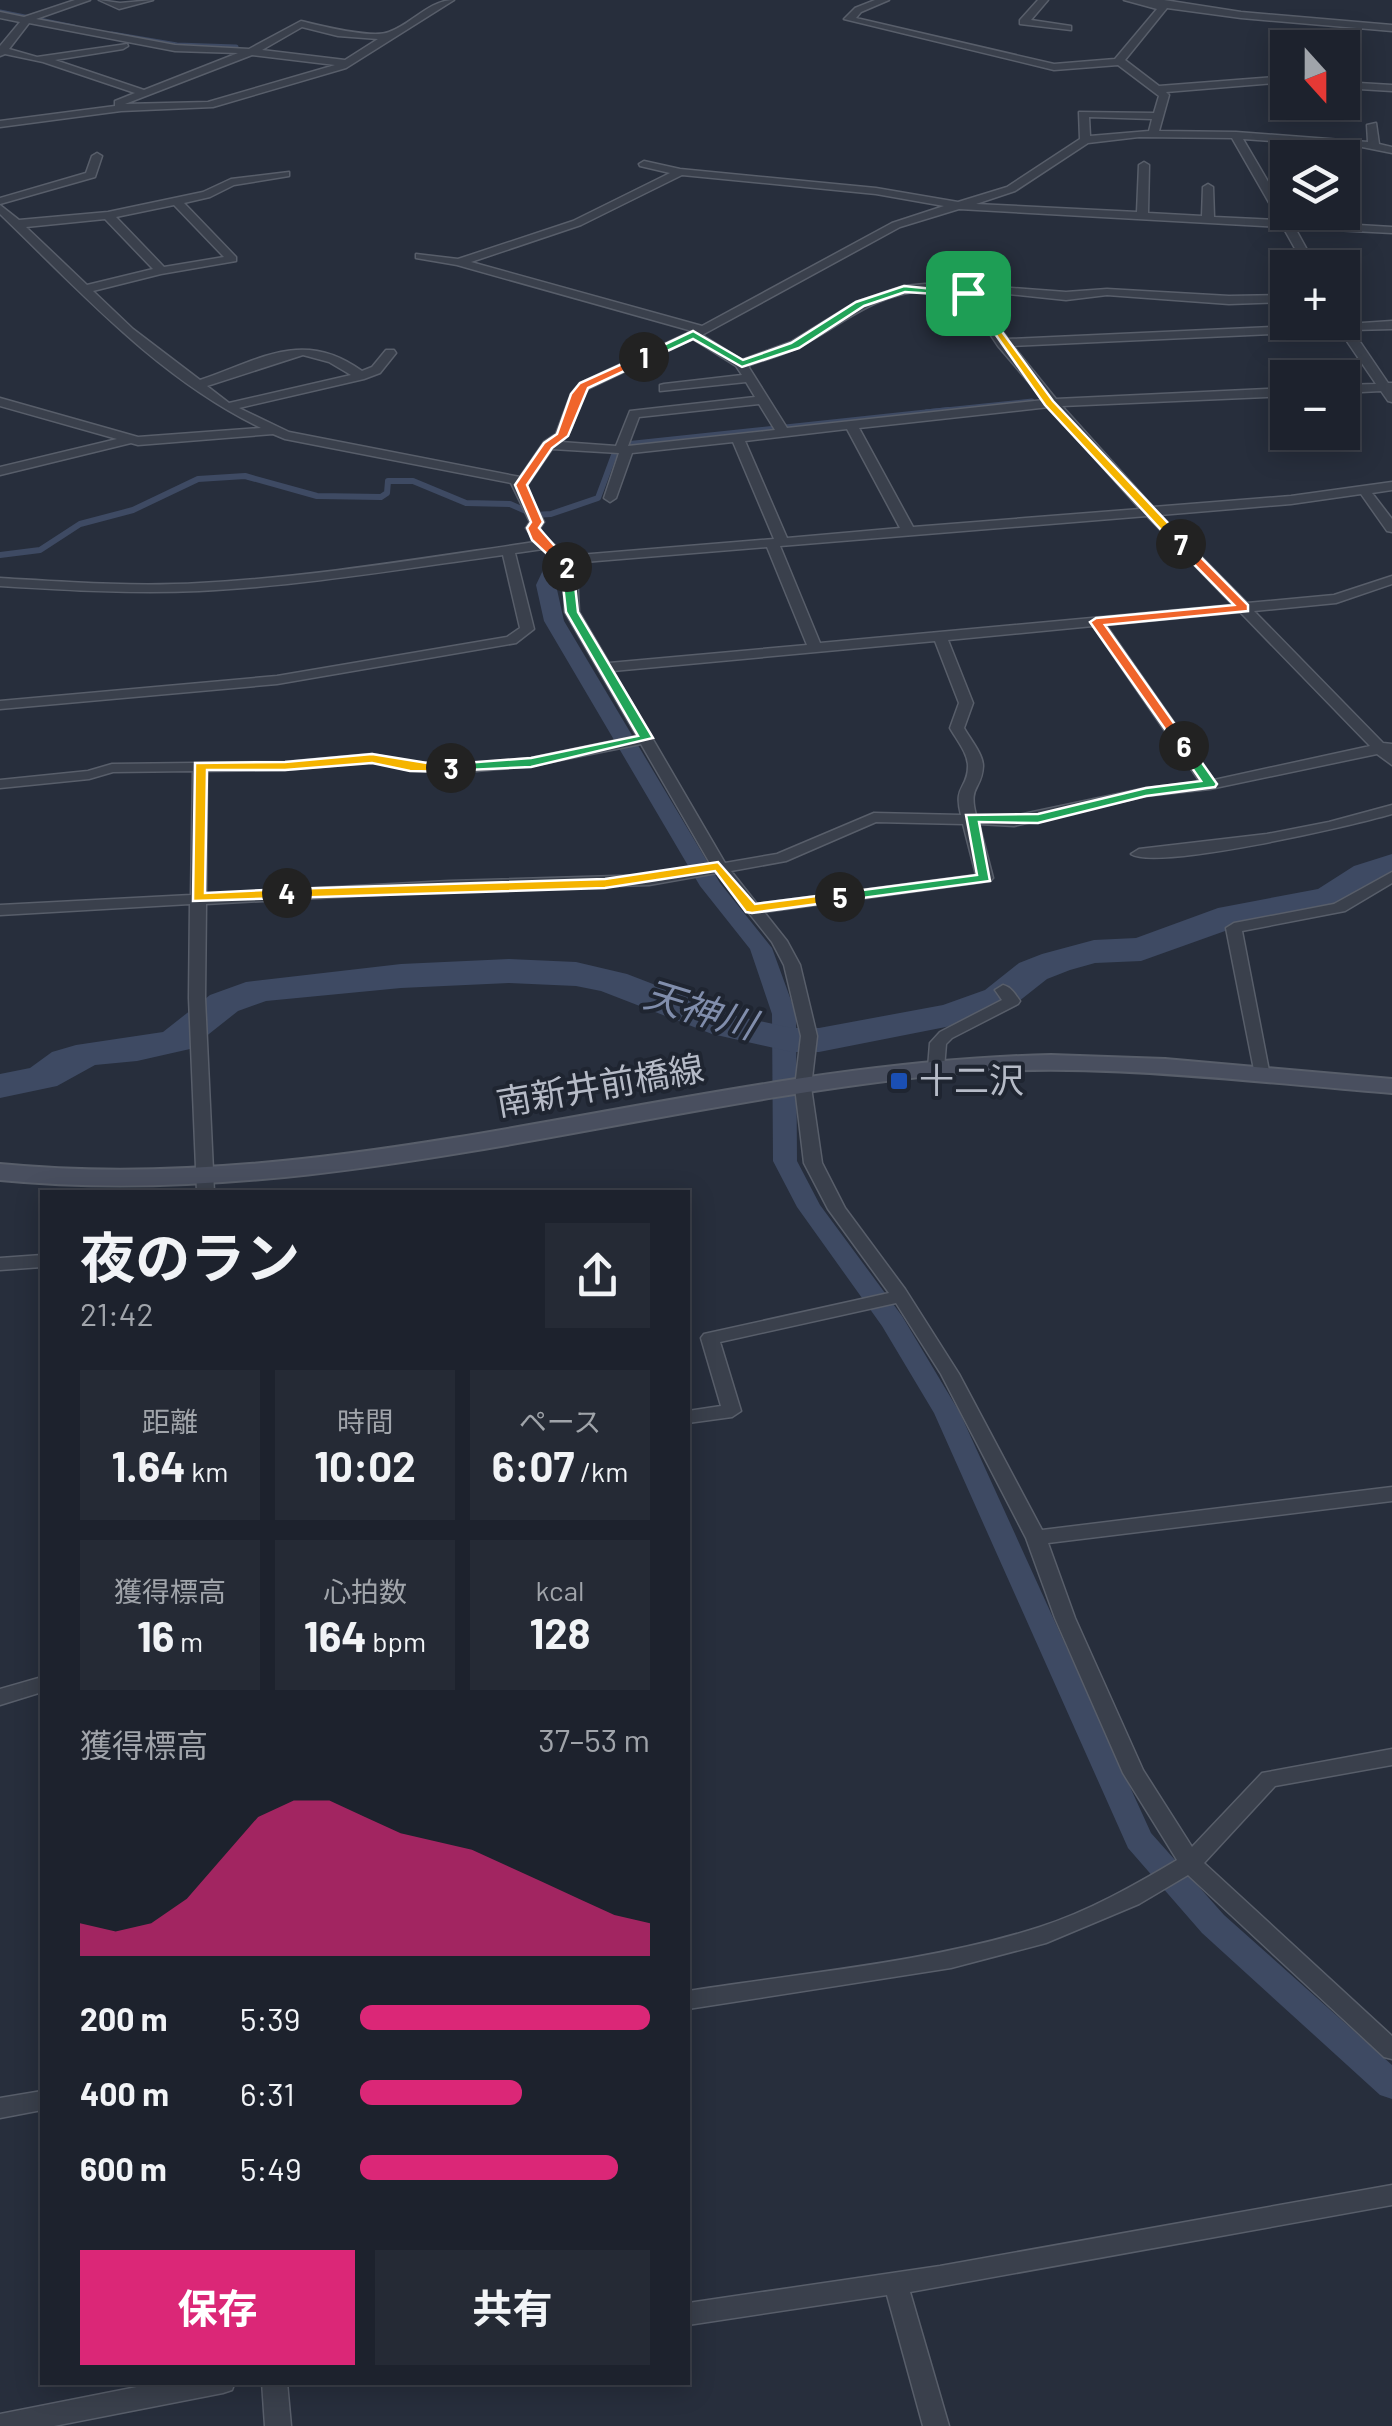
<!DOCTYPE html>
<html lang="ja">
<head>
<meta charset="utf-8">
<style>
  body { margin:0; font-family:Barlow,"Noto Sans JP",sans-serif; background:#252a35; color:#f1f3f6; height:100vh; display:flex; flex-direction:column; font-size:38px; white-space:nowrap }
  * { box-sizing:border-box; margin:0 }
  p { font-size:32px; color:#a0a4aa }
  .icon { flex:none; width:55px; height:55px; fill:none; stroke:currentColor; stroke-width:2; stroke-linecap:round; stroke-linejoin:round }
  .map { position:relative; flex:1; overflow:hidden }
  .panel { position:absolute; left:40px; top:1190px; width:650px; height:1195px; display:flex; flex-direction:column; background:#1d222d; border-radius:0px; box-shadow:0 5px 25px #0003,0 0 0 2px #3b3f49 }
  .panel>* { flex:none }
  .needle { width:65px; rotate:159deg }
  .tools { position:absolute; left:1270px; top:30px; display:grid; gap:20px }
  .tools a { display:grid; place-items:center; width:90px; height:90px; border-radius:0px; background:#1d222d; box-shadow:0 5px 25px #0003,0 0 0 2px #3b3f49; font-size:50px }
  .pin { position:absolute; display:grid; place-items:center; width:85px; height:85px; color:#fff; margin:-42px; border-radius:20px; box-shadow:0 5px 15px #0006 }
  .km { position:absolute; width:50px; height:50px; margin:-25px; border-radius:50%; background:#222; color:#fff; font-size:28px; line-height:50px; text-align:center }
  .round { display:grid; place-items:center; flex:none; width:105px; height:105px; border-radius:0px; background:#252a35 }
  .headline { display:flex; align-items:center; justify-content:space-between; height:170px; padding:0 40px }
  h1 { font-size:55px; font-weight:700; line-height:75px }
  .figures { display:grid; grid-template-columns:repeat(3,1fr); gap:15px; height:170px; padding:10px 40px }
  .figures div { display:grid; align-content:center; border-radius:0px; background:#252a35; text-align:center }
  .figures b { font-size:42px; font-weight:700 }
  .figures small { font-size:28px; font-weight:400 }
  .figures p { font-size:28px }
  .chart { height:280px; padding:20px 40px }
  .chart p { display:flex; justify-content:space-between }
  .chart svg { width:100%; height:180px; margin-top:10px; fill:#db2777; opacity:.7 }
  .button { display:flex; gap:20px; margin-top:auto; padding:20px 40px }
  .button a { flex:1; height:115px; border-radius:0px; background:#db2777; color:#fff; font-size:40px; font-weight:700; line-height:115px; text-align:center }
  .button a+a { background:#252a35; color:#f1f3f6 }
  ul { padding:0 40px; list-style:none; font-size:32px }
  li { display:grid; grid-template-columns:160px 120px 1fr; align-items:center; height:75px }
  li i { height:25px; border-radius:12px; background:#db2777 }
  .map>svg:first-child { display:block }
</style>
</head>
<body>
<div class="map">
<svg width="1392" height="2426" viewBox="0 0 1392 2426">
  <rect width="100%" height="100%" fill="#272e3c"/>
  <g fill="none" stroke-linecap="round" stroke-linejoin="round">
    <g stroke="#3e4a63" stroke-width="5">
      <polyline points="0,12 74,27"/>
      <polyline points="112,34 177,45 236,47"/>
      <polyline points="926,412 1032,401"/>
    </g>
    <polyline stroke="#3e4a63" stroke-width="6" points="0,555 40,550 80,524 133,510 198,479 245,476 317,496 381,497 387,493 388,481 413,481 466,503 510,504 535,515 551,514 598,498 614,455 630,444 949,410"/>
    <polygon fill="#3e4a63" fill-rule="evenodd" points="551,566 561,572 556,585 564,621 720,883 772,948 796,1014 797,1161 820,1205 902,1316 960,1413 1151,1833 1224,1915 1392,2065 1392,2099 1380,2095 1202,1933 1128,1848 934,1413 882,1326 797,1207 773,1161 772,1014 750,949 700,886 544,621 536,585 544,568"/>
    <polygon fill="#3e4a63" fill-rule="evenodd" points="1392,854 1392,878 1340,907 1239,926 1141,961 1095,963 1070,970 1047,979 1013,1006 966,1023 819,1052 792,1052 712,1034 601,991 576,986 509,983 401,988 266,1001 238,1011 190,1049 137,1061 95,1065 57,1086 0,1098 0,1074 30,1068 52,1052 76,1045 163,1032 210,995 246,982 401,964 509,959 576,962 627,974 736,1016 792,1028 819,1028 943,1005 985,990 1019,963 1042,954 1094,940 1136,938 1218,908 1318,889 1354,866"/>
    <defs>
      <g id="street">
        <path d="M 75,0 L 90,0 L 36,19 L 175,45 L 249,49 L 301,21 C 321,26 372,39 389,32 C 412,24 429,0 454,0 L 346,68 L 213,107 L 121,111 L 0,127 L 0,121 L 115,106 L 115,101 L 135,93 L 43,62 L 5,54 L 0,56 L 0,46 L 20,22 L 0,18 L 0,12 L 24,17 ZM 29,23 L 175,51 L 238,53 L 144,90 L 55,60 L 123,49 L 128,46 L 127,44 L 37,57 L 9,49 ZM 302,27 L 338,36 L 378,39 L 345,60 L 262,50 ZM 252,55 L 335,65 L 208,102 L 125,104 Z"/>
        <polygon points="99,0 120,3 153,0 119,9"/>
        <path d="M 875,0 L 889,0 L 861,12 L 856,18 L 1054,64 L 1115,59 L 1157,9 L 1124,0 L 1164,0 L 1241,12 L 1392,25 L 1392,31 L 1241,18 L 1167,8 L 1125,60 L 1159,86 L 1288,76 L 1288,82 L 1166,92 L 1169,95 L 1159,131 L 1236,132 L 1368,142 L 1367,125 L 1376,123 L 1379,144 L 1392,147 L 1392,153 L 1362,147 L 1243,139 L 1291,221 L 1392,227 L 1392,233 L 1295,228 L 1317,268 L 1306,268 L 1283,227 L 959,209 L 900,227 L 702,335 L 742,360 L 791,342 L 856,302 L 904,286 L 925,284 L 957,291 L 998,287 L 1066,292 L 1107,289 L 1229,296 L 1288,295 L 1288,302 L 1229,304 L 1107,295 L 1066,300 L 998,293 L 976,296 L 1008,339 L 1335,324 L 1342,322 L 1342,319 L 1347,324 L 1392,321 L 1392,329 L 1352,330 L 1388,383 L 1392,383 L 1392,402 L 1388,401 L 1381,391 L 1342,393 L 1342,385 L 1376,384 L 1340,331 L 1013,346 L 1056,399 L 1288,388 L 1288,396 L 1062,406 L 1153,507 L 1291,496 L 1392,482 L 1392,490 L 1372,493 L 1392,519 L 1392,532 L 1387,531 L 1361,494 L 1291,504 L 1160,515 L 1247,603 L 1334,595 L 1392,576 L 1392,584 L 1336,603 L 1254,611 L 1383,743 L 1392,744 L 1392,765 L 1377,754 L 1210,789 L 1146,796 L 1014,826 L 979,824 L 993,878 L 990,881 L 764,912 L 787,941 L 800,965 L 817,1036 L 811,1087 L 822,1163 L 845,1208 L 905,1289 L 959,1374 L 1042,1530 L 1392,1487 L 1392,1501 L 1048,1543 L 1075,1618 L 1143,1770 L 1192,1847 L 1262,1773 L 1392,1749 L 1392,1765 L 1275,1786 L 1204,1863 L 1392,2036 L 1392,2059 L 1384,2057 L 1188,1875 L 1139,1904 L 1046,1943 L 951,1968 L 688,2009 L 688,1991 C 802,1973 931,1962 1040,1927 C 1089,1911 1133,1886 1177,1860 L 1123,1773 L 1055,1618 L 1026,1538 L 941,1374 L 896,1303 L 720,1342 L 741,1411 L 732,1417 L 688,1423 L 688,1411 L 721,1406 L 701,1338 L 704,1334 L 889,1293 L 828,1209 L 804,1163 L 795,1087 L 801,1036 L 784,965 L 772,942 L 717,873 L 649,885 L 449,891 L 206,904 L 205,998 L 214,1192 L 197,1192 L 189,998 L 190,904 L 0,915 L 0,905 L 191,895 L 193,771 L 113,772 L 89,779 L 0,788 L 0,780 L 88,771 L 112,764 L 285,762 L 372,754 L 409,762 L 465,764 L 531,758 L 637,736 L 565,612 L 563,572 L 558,562 L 543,549 L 515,553 L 534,629 L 516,643 L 277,684 L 0,709 L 0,701 L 277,676 L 507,637 L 520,628 L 503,555 C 402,569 300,586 199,591 C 132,594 66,590 0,586 L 0,578 C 67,582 133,587 200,583 C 312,577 424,558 535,542 L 526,528 L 530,522 L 511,483 L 285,439 L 273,434 L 138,445 L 131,443 L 0,475 L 0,467 L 117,439 L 0,406 L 0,398 L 138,437 L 261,428 C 159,379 80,291 0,214 L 0,205 L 19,220 L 108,212 L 203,192 L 231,179 L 289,172 L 289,176 L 234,185 L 210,197 L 184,203 L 236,257 L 236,261 L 161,274 L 93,291 L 133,329 L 200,380 C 260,360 303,328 362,371 L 372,367 L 386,350 L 394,350 L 396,353 L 380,373 L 364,379 L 239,408 L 289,432 L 520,477 L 544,442 L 556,434 L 571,394 L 580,383 L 692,331 L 457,265 L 416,258 L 416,254 L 458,259 L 573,221 L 670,173 L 640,166 L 639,164 L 644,161 L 680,169 L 876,188 L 958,202 L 1007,187 L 1080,139 L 1079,112 L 1154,113 L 1159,96 L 1118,65 L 1054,70 L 844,19 L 855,8 ZM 1089,117 L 1152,119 L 1149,131 L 1090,136 ZM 1139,137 L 1232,138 L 1279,220 L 1214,217 L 1213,187 L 1208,184 L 1203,187 L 1202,216 L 1148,213 L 1149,165 L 1144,162 L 1139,165 L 1137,212 L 976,204 L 1015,191 L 1088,143 ZM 682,175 L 876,194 L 944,206 L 892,223 L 702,326 L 471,262 L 581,225 ZM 174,205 L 224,257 L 164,267 L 116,217 ZM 105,219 L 153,269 L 87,285 L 26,227 ZM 925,290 L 965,297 L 998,346 L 1044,400 L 787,428 L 748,366 C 765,359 785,355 801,346 C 846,322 871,296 925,290 ZM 693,339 L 736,366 L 742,375 L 664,384 L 660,385 L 660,391 L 746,382 L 755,397 L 630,411 L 616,446 L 561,442 C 577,429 575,404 588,389 ZM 303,355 L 329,362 L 351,375 L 229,403 L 207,386 ZM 759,404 L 775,430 L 628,446 L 639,417 ZM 1049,407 L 1140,509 L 913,527 L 859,428 ZM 847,429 L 900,528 L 787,538 L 745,441 ZM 733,442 L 774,539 L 567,556 L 543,535 L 540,528 L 544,522 L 526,487 L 552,449 L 619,453 L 604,498 L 610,502 L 616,498 L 632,453 ZM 1147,516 L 1233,605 L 820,643 L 780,546 ZM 767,547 L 807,645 L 609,663 L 579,612 L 577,572 L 572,563 ZM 1240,612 L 1370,746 L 1214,780 L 1106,625 ZM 1093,626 L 1200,782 L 1146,788 L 1014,816 L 976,815 C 968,785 982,790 983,766 C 983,754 970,739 964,728 L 973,703 L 948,640 ZM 935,641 L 959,703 L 950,728 C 956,739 968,753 968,766 C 968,789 953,785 961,815 L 874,813 L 777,854 L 725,863 L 613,671 ZM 641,744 L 711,865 L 649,875 L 449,881 L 206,894 L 207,771 L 285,770 L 372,762 L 409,770 L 465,772 L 531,766 ZM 876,822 L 963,824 L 976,875 L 757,904 L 731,871 L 786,861 Z"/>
        <polygon points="1038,0 1048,0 1031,20 1071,26 1071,30 1020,24 1020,20"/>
        <polygon points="1342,82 1392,85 1392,91 1342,88"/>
        <polygon points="97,153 102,156 95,177 0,204 0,198 86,173 92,156"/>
        <path d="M 1392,805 L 1392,814 C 1355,825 1156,871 1131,854 L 1139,849 L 1267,834 L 1329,822 Z"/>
        <polygon points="1392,872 1392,883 1345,911 1242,931 1270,1076 1262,1081 1256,1080 1226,928 1234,923 1334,904"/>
        <path d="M 1003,985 C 1011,987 1015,994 1020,1001 L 1018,1004 L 952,1038 L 946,1044 L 944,1068 L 936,1073 L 930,1072 L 928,1068 L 930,1043 L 940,1032 L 1002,1000 L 995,990 Z"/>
        <polygon points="42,1255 42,1267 0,1270 0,1258"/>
        <polygon points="42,1677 42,1692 0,1705 0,1689"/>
        <polygon points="42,2091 42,2110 0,2118 0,2098"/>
        <polygon points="1392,2185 1392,2205 910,2292 949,2426 923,2426 887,2295 688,2325 688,2303 940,2266"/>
        <polygon points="162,2382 235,2382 232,2390 223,2393 54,2426 0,2426 0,2414"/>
        <polygon points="262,2382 287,2382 291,2426 265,2426"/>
      </g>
      <path id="secondary" d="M 1051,1055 L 1165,1059 L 1392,1079 L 1392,1093 C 1241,1081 1090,1060 938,1075 C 625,1107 318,1211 0,1180 L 0,1164 C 356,1199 697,1063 1051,1055 Z"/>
    </defs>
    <use href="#street" stroke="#585e6a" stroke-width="3"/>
    <use href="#secondary" stroke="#585e6a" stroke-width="4"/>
    <use href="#street" fill="#3a404c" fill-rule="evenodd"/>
    <use href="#secondary" fill="#494f5f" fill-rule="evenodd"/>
  </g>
  <polygon fill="#22a559" stroke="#fff" stroke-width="2.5" points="904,286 974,293 968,296 905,292 864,306 799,348 742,367 693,339 648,360 638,357 693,331 743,360 791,343 856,302"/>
  <polygon fill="#f0652b" stroke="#fff" stroke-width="2.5" points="644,354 648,360 588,388 568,436 552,448 527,485 543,522 539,528 573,567 563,569 532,540 527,528 531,522 515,485 544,443 557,434 571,394 580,383"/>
  <polygon fill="#22a559" stroke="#fff" stroke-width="2.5" points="567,563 573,567 578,612 653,738 531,767 446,771 446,765 451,764 531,758 638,736 566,612 561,567"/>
  <polygon fill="#f5b400" stroke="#fff" stroke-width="2.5" points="372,754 458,768 451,772 410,771 372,763 285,770 207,770 205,893 287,889 295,893 287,898 193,901 195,763 285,762"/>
  <polygon fill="#f5b400" stroke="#fff" stroke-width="2.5" points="718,862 755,904 840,893 847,897 840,901 752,913 746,912 715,871 605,888 287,898 280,893 287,889 605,879"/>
  <polygon fill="#22a559" stroke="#fff" stroke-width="2.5" points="1179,743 1188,743 1217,784 1215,787 1146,796 1038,823 979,822 990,881 840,901 833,897 840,893 977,875 966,815 1038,814 1146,788 1201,781 1177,746"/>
  <polygon fill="#f0652b" stroke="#fff" stroke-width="2.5" points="1177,541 1185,541 1248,605 1248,611 1105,625 1190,746 1184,750 1179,749 1090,622 1096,618 1234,605 1177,547"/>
  <polygon fill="#f5b400" stroke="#fff" stroke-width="2.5" points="965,291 972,291 1053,401 1185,541 1185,547 1177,547 1045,405"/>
  <rect fill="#1a4fb4" stroke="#1f2531" stroke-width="4" x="889" y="1071" width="20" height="20" rx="5"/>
  <g text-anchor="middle" stroke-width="8" stroke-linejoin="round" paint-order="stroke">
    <g font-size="35" fill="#b6bbc7" stroke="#1f2531" text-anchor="start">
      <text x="919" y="1093">十二沢</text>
    </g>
    <g font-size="35" fill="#b6bbc7" stroke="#1f2531">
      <text transform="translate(600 1086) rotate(-10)" y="12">南新井前橋線</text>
    </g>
    <g font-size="38" font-style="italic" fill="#818eac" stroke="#1f2531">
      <text transform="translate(700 1010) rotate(17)" y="13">天神川</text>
    </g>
  </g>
</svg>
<div class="tools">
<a><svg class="needle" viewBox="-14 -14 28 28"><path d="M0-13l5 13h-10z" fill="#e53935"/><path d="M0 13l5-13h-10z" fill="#a0a4aa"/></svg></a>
<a><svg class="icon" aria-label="layers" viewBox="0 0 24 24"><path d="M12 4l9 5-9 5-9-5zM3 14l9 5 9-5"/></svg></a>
<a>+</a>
<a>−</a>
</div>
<div class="pin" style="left:968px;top:293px;background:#1e9e55"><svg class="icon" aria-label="arrive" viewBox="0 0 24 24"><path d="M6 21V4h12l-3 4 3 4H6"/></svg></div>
<b class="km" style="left:644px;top:357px">1</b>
<b class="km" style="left:567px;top:567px">2</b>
<b class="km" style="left:451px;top:768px">3</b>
<b class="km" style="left:287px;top:893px">4</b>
<b class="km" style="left:840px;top:897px">5</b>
<b class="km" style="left:1184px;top:746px">6</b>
<b class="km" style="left:1181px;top:544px">7</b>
<section class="panel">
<div class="headline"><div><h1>夜のラン</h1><p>21:42</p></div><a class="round"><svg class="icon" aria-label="share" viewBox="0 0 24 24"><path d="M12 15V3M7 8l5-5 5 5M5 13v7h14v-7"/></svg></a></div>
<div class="figures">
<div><p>距離</p><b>1.64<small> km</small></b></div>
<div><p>時間</p><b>10:02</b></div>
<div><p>ペース</p><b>6:07<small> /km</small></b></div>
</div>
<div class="figures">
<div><p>獲得標高</p><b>16<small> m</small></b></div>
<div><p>心拍数</p><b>164<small> bpm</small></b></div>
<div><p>kcal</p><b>128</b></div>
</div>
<div class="chart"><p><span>獲得標高</span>37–53 m</p>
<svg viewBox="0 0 160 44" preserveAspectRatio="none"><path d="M0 44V36L10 38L20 36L30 30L40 20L50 10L60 6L70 6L80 10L90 14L100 16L110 18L120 22L130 26L140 30L150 34L160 36V44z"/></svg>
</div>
<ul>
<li><b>200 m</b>5:39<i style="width:100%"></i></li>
<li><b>400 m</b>6:31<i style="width:56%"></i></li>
<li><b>600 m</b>5:49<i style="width:89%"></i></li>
</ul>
<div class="button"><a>保存</a><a>共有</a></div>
</section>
</div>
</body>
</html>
